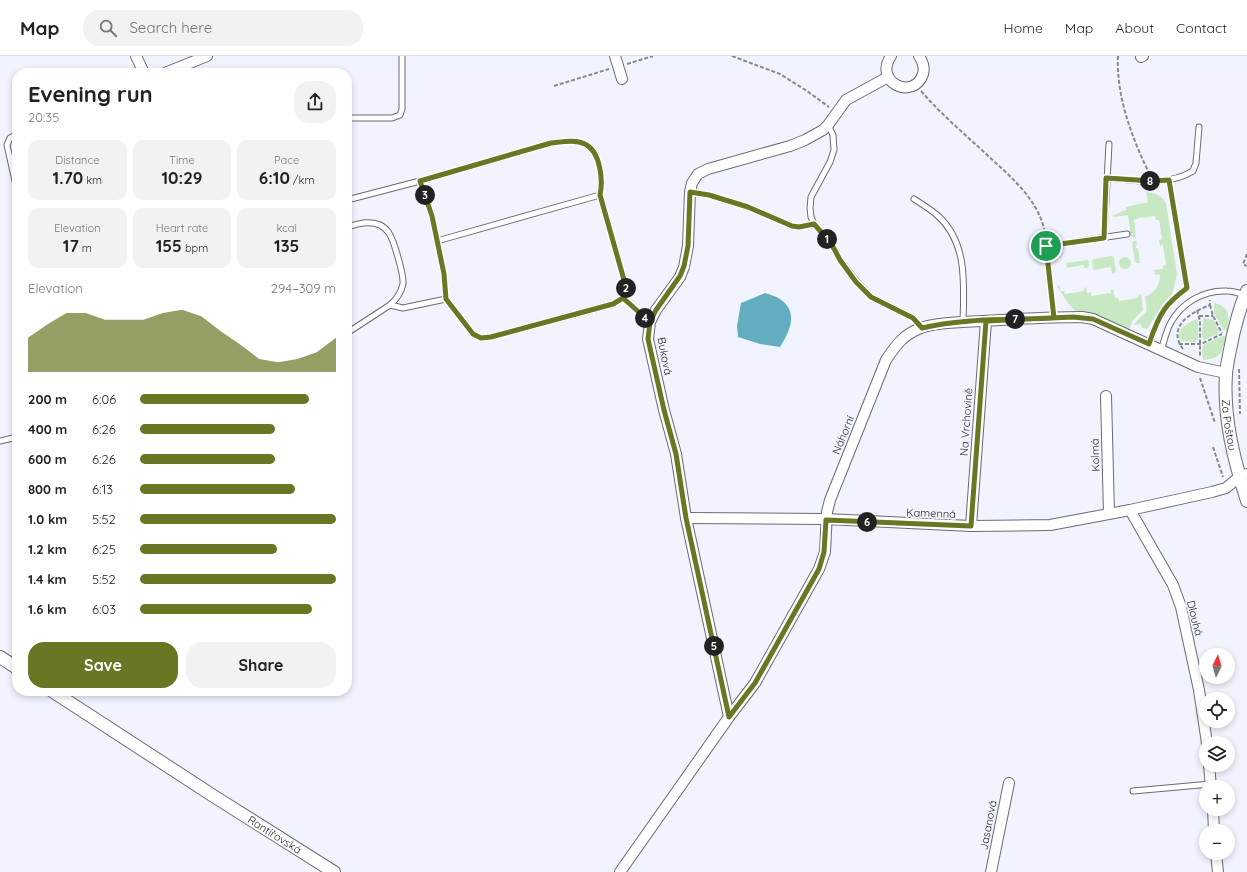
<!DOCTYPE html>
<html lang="en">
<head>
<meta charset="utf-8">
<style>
  body { margin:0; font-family:Quicksand,sans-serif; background:#f2f2f2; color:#222; height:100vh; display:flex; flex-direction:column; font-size:15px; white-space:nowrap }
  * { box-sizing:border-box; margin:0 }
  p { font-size:13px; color:#767676 }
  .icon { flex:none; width:22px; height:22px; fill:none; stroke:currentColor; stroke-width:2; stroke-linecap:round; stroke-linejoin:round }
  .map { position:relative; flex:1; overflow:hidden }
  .drawer { position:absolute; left:12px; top:12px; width:340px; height:628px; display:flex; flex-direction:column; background:#fff; border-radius:16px; box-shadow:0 2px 6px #0003 }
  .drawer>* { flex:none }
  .needle { width:26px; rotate:5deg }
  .fabs { position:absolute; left:1199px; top:592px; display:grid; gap:8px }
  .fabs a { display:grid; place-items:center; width:36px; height:36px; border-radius:50%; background:#fff; box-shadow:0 2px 6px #0003; font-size:20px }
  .pin { position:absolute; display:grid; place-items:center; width:34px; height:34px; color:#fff; margin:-17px; border:2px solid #fff; border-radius:50%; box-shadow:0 1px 4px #0007 }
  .km { position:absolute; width:20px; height:20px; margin:-10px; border-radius:50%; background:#222; color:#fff; font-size:11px; line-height:20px; text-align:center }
  .round { display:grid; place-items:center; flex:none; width:42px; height:42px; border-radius:16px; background:#f2f2f2 }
  .overview { display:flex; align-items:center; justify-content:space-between; height:68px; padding:0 16px }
  h1 { font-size:22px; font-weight:700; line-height:30px }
  .metrics { display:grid; grid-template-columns:repeat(3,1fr); gap:6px; height:68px; padding:4px 16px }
  .metrics div { display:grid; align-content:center; border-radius:10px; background:#f2f2f2; text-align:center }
  .metrics b { font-size:17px; font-weight:700 }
  .metrics small { font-size:11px; font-weight:400 }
  .metrics p { font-size:11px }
  .chart { height:112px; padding:8px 16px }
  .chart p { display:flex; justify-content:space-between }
  .chart svg { width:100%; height:72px; margin-top:4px; fill:#677724; opacity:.7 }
  .primary-button { display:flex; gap:8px; margin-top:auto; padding:8px 16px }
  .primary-button a { flex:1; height:46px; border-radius:16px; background:#677724; color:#fff; font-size:16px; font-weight:700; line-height:46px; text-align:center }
  .primary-button a+a { background:#f2f2f2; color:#222 }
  ul { padding:0 16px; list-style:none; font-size:13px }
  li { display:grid; grid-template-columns:64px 48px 1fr; align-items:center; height:30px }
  li i { height:10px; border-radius:5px; background:#677724 }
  header { display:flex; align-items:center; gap:24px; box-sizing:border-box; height:56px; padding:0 20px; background:#fff; border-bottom:1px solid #e0e0e0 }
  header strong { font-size:19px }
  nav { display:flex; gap:22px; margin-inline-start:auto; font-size:14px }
  .search { width:280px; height:36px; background:#f2f2f2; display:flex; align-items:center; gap:10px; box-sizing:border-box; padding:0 14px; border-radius:16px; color:#767676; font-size:15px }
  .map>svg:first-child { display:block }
</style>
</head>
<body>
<header>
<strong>Map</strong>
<div class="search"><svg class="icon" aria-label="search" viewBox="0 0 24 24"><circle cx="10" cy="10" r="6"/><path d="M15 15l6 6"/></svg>Search here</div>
<nav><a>Home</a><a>Map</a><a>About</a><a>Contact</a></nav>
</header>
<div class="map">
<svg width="1247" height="816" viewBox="0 0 1247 816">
  <rect width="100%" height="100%" fill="#f1f4ff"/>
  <g fill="#c7e8c2">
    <path d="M 1146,136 C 1155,137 1161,139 1166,147 L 1177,218 L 1175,228 L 1172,238 L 1165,245 L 1147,273 L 1142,272 L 1141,268 L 1134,269 C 1144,254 1149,263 1145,241 C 1155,237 1160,229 1160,218 L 1155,219 L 1154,214 L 1163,213 L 1163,210 L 1166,209 L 1163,189 L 1160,190 L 1159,184 L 1162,183 L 1159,164 L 1156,164 L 1155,160 L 1147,161 L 1147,162 L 1142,161 L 1134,164 L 1136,181 L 1133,182 L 1131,180 L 1128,159 L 1114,161 L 1112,160 L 1126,154 L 1126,151 L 1148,146 Z"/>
    <polygon points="1134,185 1137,185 1136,192 1138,192 1140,207 1137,207 1135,206 1132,187"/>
    <polygon points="1112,200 1114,202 1116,216 1115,217 1112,218 1111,211 1093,214 1092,205 1093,203"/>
    <circle cx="1125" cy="207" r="6"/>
    <polygon points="1087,204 1089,205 1089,210 1088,212 1084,212 1084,209 1067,212 1066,209 1067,207"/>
    <polygon points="1059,229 1061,235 1064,235 1065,238 1084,235 1084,232 1086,231 1087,237 1091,236 1091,240 1111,237 1111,234 1113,233 1115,242 1118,242 1119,245 1138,242 1138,239 1141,238 1143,254 1133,264 1129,274 1075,255 1068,247 1057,230"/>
    <path d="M 1214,247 C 1230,250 1230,262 1227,275 L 1224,274 L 1214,258 Z"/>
    <polygon points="1203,262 1213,264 1219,274 1218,278 1204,284 1202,280"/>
    <path d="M 1196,263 L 1198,264 L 1198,283 L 1195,286 L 1181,285 C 1175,273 1187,268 1196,263 Z"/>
    <path d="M 1223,280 L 1226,280 C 1223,296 1220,303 1203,304 L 1202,292 L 1205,288 Z"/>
  </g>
  <path fill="#62adbf" d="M 765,237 C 770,239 776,240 780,243 C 799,256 790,275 780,291 L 760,288 L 738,281 L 737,270 L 741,247 Z"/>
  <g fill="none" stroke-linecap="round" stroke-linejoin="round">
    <defs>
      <g id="service">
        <polyline points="347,62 392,62 400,59 402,53 402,0"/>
        <polyline points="828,69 833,79 834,94 830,106 811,141 810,152 811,161 814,168 831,187 840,204 857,226 871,241 913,262 922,272"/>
        <polyline points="17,78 10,82 7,89 17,134"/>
        <path d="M 1106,122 C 1135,124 1167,131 1193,115 L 1196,107 L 1199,71"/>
        <path d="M 420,125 L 551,87 C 562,86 575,83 585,88 C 601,96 603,125 600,139"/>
        <polyline points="690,136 709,139 748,151 792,170 799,171 814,168"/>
        <path d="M 914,143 C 922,148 930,153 937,159 C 968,186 964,229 963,266"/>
        <polyline points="347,144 420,125 432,160 444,218 446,243"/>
        <path d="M 347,171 C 358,168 370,164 380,169 C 384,171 387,174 389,177 C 394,185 404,219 403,228 C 401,237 397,243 390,249 L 347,277"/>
        <polyline points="1104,182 1109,88"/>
        <polyline points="1047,190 1127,178"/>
        <polyline points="623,242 650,266"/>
        <polyline points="390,249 403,252 446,243 473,278 481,282 491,281 613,248 623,242 626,231 600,139 437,185"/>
        <path d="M 1149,288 C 1153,276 1157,264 1164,254 C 1170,245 1179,238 1187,232 L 1169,124"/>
        <path d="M 1161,294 C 1164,286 1166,276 1170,268 C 1181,247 1203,234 1227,235 C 1233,235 1239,237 1245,239"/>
        <polyline points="0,385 17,381"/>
        <polyline points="1133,735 1211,728"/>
      </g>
      <g id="minor">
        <polyline points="136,0 144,17"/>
        <polyline points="615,0 622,23"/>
        <path d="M 891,0 C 873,27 914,45 923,18 C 925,11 923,6 919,0"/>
        <polyline points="1141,1 1143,0"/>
        <polyline points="165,17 207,0"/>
        <polyline points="1106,340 1109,457"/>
        <polyline points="1130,454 1173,529 1181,551 1199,634 1207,687"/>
        <polyline points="686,462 826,463 971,470 1050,469 1130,454 1212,436 1226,432 1239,421 1247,418"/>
        <polyline points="971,470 986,265"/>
        <polyline points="729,661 686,462 676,398 664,354 648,283 650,266 656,254 680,221 684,211 688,190 690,136 692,127 698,118 708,113 790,90 805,84 823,74 828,69 846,44 888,21"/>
        <polyline points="1209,709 1211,731"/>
        <polyline points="1213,753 1214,775"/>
        <polyline points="1216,797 1218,816"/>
        <path d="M 620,816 L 729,661 L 755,627 L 819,513 L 825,496 L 827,456 L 830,444 L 886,304 C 896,289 904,278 921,272 C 936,266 965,266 982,265 C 1015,263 1049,261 1082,261 L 1093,263 L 1198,311 L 1226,317"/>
        <polyline points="991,816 1009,727"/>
      </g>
      <g id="tertiary">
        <path id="s1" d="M 1247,235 C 1240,249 1237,264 1233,279 C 1231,291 1227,305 1226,318 C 1223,362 1234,404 1247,445"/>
        <polyline points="0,601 17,612"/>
        <path id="s2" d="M 52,635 L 215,741 L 334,816"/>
      </g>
    </defs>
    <use href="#service" stroke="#6a6c75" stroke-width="7"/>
    <use href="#minor" stroke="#6a6c75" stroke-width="12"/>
    <use href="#tertiary" stroke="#6a6c75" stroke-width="14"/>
    <g stroke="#87898f" stroke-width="2" stroke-dasharray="4 2" stroke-linecap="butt">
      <polyline points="732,0 780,18 807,35 829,51"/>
      <path d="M 1118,0 C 1116,40 1132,82 1149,117"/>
      <polyline points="627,8 653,0"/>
      <polyline points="554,30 609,13"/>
      <path d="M 921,35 C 940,57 962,76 983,95 C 1010,121 1041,143 1046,183"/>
      <polyline points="1047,198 1053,251"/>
      <polyline points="1247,198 1243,208 1247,210"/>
      <polyline points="1210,249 1213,260 1222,277"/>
      <polyline points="1197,254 1200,265 1200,300"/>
      <polyline points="1199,260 1213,260"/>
      <polyline points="1179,288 1201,288 1222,278"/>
      <path d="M 1183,293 C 1166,270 1192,256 1210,249 L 1210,244"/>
      <polyline points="1239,313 1240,358"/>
      <polyline points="1200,322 1215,367"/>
      <polyline points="1213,391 1223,421"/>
    </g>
    <use href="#service" stroke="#fff" stroke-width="5"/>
    <use href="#minor" stroke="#fff" stroke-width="10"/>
    <use href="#tertiary" stroke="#fff" stroke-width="12"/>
  </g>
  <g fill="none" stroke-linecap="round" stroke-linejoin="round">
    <defs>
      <path id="route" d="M 1046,190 L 1054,262 C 1010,264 964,262 922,272 L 913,262 L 871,241 L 856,226 L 840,204 L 831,187 L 814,168 L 799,171 L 792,170 L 748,151 L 709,139 L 690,136 L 688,190 L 684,210 L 680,220 L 656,254 L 650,266 L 623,242 L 626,231 L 600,139 C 603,125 601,96 585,88 C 575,83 562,86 551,87 L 420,125 L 432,160 L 444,218 L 446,243 L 473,278 L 481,282 L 491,281 L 613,248 L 623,242 L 650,266 L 648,283 L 664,354 L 676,398 L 686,462 L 729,661 L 755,627 L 819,513 L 824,496 L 826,464 L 971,470 L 986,265 L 1073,261 L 1093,263 L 1149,288 C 1153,276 1157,264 1164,254 C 1170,245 1179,238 1187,232 L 1169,124 L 1153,125 L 1106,122 L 1104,182 L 1046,190"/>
    </defs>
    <use href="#route" stroke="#fff" stroke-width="8"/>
    <use href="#route" stroke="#677724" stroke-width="5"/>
  </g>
  <g text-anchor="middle" stroke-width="3.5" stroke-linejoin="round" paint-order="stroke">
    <g font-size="11" fill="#242528" stroke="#f1f4ff">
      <text transform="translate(665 300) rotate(79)" y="4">Buková</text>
      <text transform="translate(966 366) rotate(-86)" y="4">Na Vrchovině</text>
      <text dy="4" stroke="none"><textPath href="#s1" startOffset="137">Za Poštou</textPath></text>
      <text transform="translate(843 379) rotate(-68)" y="4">Náhorní</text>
      <text transform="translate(1095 399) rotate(-92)" y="4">Kolmá</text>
      <text transform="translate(931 457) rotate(2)" y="4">Kamenná</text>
      <text transform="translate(1195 562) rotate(76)" y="4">Dlouhá</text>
      <text transform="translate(988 769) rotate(-79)" y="4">Jasanová</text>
      <text dy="4" stroke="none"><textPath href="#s2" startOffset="265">Rantířovská</textPath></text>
    </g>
  </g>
</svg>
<div class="fabs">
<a><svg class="needle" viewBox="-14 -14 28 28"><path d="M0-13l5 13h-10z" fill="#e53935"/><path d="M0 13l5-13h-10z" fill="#767676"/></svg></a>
<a><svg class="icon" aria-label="locate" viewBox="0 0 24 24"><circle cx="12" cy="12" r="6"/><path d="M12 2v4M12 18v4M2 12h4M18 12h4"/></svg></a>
<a><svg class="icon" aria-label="layers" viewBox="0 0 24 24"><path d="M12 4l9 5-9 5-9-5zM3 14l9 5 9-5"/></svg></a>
<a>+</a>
<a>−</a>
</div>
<div class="pin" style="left:1046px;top:190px;background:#1e9e55"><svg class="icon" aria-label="arrive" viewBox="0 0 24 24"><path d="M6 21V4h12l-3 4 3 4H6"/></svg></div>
<b class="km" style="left:827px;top:183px">1</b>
<b class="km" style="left:626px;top:232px">2</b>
<b class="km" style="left:425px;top:139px">3</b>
<b class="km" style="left:645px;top:262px">4</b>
<b class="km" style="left:714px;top:590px">5</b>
<b class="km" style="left:867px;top:466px">6</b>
<b class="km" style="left:1015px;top:263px">7</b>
<b class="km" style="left:1150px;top:125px">8</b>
<section class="drawer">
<div class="overview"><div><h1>Evening run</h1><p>20:35</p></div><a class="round"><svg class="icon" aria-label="share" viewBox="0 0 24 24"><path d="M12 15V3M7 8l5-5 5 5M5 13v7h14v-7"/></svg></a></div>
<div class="metrics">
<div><p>Distance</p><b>1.70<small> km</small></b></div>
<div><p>Time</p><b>10:29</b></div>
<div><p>Pace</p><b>6:10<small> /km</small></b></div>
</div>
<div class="metrics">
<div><p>Elevation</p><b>17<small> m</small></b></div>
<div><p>Heart rate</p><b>155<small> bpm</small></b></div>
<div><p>kcal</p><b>135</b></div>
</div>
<div class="chart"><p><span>Elevation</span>294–309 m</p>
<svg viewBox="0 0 160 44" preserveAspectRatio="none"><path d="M0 44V23L10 15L20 8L30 8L40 12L50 12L60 12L70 8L80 6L90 10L100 19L110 27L120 36L130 38L140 36L150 32L160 23V44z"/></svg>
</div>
<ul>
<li><b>200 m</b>6:06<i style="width:86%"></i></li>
<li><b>400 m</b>6:26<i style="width:69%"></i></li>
<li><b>600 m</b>6:26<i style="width:69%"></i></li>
<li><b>800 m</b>6:13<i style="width:79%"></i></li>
<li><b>1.0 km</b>5:52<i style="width:100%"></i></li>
<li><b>1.2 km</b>6:25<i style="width:70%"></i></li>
<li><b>1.4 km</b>5:52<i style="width:100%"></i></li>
<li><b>1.6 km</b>6:03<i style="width:88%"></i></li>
</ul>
<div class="primary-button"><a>Save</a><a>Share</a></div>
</section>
</div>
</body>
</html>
